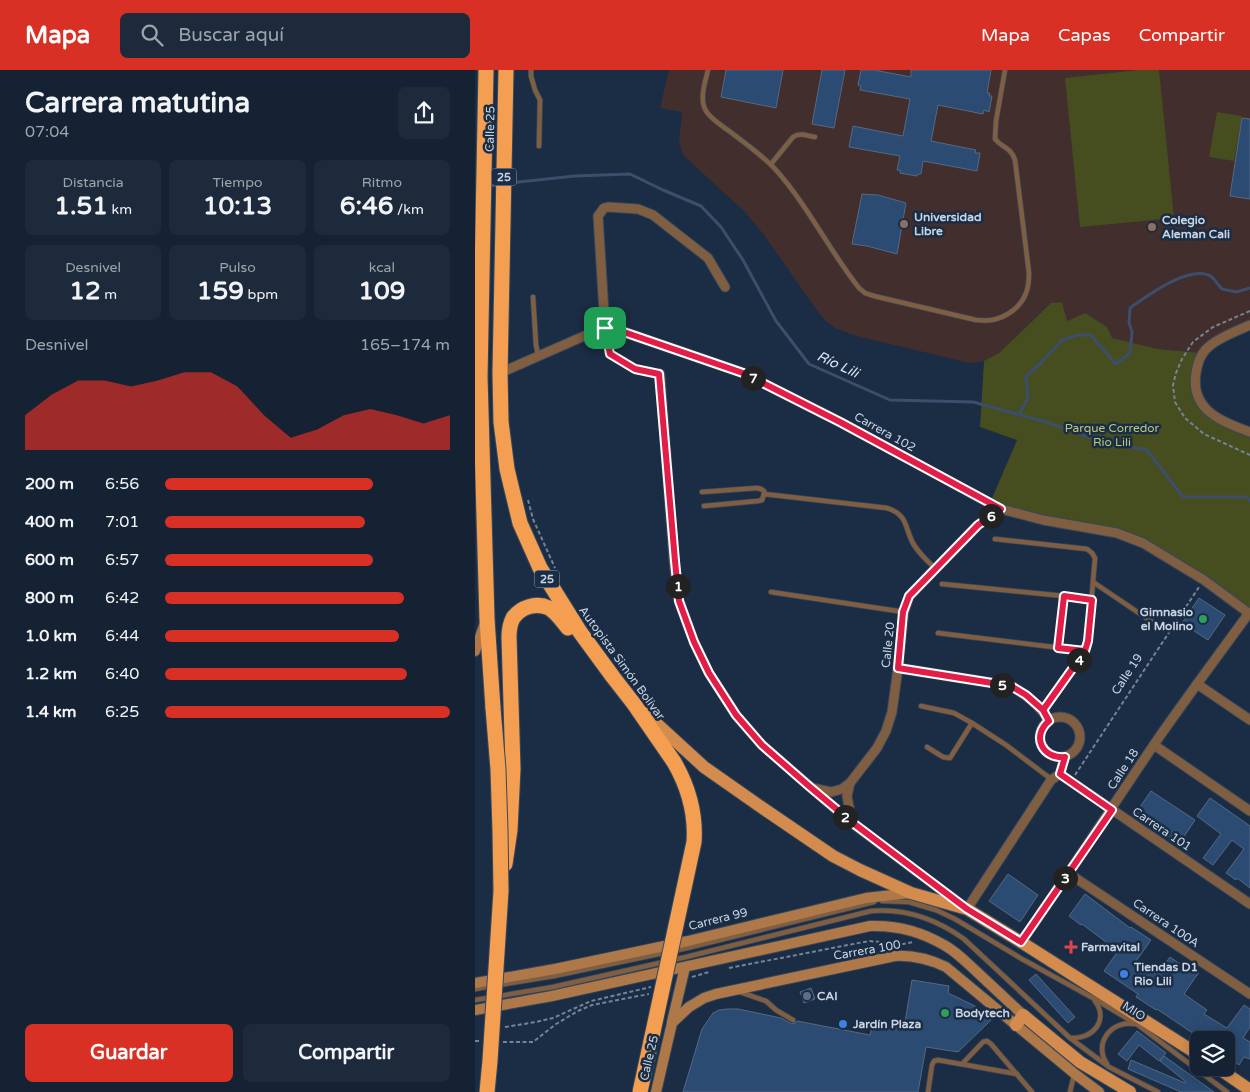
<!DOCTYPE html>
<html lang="es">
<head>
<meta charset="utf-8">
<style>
  body { margin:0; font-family:"Varela Round",sans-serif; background:#1d2a3b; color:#f1f3f6; height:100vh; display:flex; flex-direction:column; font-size:19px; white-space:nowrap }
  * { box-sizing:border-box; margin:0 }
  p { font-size:16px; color:#9da4ac }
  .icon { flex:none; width:28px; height:28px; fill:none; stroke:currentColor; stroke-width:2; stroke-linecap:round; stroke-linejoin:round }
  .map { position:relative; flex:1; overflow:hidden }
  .details { display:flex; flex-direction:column; background:#142233; width:475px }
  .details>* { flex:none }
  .controls { position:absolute; left:715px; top:961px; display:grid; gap:10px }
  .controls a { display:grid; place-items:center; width:45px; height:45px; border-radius:8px; background:#142233; box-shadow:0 2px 12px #0003,0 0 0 1px #333f4e; font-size:25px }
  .pin { position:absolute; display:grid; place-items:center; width:42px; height:42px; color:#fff; margin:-21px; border-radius:10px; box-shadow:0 2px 8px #0006 }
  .km { position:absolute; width:25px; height:25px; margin:-12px; border-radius:50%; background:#222; color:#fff; font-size:14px; line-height:25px; text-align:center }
  .round { display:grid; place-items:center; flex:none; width:52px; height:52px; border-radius:8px; background:#1d2a3b }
  .head { display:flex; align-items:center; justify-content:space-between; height:85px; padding:0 25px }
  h1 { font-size:28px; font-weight:800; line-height:38px }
  .stats { display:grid; grid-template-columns:repeat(3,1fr); gap:8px; height:85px; padding:5px 25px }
  .stats div { display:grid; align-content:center; border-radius:8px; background:#1d2a3b; text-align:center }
  .stats b { font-size:25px; font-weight:800 }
  .stats small { font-size:14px; font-weight:400 }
  .stats p { font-size:14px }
  .chart { height:140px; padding:10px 25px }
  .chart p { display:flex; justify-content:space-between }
  .chart svg { width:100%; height:90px; margin-top:5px; fill:#d93025; opacity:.7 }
  .action { display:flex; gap:10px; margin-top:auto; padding:10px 25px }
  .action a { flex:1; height:58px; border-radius:8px; background:#d93025; color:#fff; font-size:20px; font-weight:800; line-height:58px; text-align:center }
  .action a+a { background:#1d2a3b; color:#f1f3f6 }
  ul { padding:0 25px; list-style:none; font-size:16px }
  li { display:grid; grid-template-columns:80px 60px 1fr; align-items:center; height:38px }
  li i { height:12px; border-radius:6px; background:#d93025 }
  header { display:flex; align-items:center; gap:30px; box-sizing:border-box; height:70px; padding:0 25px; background:#d93025; color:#fff }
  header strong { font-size:24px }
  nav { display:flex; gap:28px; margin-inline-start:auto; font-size:18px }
  .search { width:350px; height:45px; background:#1d2a3b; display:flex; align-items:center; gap:12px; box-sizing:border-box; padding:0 18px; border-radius:8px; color:#9da4ac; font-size:19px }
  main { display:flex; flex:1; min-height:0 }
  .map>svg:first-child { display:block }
</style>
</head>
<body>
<header>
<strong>Mapa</strong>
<div class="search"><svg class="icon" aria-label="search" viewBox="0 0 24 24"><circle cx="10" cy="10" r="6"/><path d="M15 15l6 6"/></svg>Buscar aquí</div>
<nav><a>Mapa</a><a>Capas</a><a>Compartir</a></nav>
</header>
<main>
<section class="details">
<div class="head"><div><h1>Carrera matutina</h1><p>07:04</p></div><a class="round"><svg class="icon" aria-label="share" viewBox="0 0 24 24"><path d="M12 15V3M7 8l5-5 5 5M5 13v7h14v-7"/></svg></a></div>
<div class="stats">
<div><p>Distancia</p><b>1.51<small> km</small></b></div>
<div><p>Tiempo</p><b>10:13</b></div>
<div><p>Ritmo</p><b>6:46<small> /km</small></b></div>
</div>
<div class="stats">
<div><p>Desnivel</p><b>12<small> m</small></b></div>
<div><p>Pulso</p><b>159<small> bpm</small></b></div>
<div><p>kcal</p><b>109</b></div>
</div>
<div class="chart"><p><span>Desnivel</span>165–174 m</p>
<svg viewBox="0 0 160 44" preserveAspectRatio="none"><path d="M0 44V27L10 17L20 10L30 10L40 13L50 10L60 6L70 6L80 13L90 27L100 38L110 34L120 27L130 24L140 27L150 31L160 27V44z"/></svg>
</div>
<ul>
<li><b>200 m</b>6:56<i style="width:73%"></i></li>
<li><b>400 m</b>7:01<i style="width:70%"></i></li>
<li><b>600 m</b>6:57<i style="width:73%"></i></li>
<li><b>800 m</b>6:42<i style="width:84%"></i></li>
<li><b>1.0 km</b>6:44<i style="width:82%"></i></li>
<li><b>1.2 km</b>6:40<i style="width:85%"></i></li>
<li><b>1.4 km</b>6:25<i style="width:100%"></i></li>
</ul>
<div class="action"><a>Guardar</a><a>Compartir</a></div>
</section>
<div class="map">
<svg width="775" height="1022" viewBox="0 0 775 1022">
  <rect width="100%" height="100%" fill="#1b2d44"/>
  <polygon fill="#422e2c" points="194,0 775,0 775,255 727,283 683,279 636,268 591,251 587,232 576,233 524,283 509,291 499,293 491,292 381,266 360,258 351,251 344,243 289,165 271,143 209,86 206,79 204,71 207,42 185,38"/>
  <g fill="#464e20">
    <polygon points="664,0 684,0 699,148 605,157 590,8"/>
    <polygon points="742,42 767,46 759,91 734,87"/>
    <polygon points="587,232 592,251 610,243 632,257 637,268 683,279 727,283 720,310 728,336 775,362 775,544 668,473 515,433 542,370 505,357 509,291 524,283 576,233"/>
  </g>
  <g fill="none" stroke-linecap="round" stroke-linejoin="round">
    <g stroke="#3c4e6c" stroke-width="3">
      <polyline points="34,113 100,106 155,104 188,120 226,136 246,157 268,190 301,251 334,294 415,330 498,332 571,352 628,372 672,380 708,427 772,427 775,431"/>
      <polyline points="12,117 26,114"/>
      <path d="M 544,344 L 553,328 L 551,306 L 565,294 L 587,270 L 603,265 L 616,265 L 641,294 L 655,283 L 657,262 L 654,253 L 655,238 C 672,226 716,193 737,207 C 740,210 744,216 747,219 L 761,222 L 775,218"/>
    </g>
  </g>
  <g fill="#2b4b72" stroke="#546983">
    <polygon points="251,0 308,0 301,38 246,27"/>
    <polygon points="347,0 370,0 359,58 337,54"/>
    <polygon points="386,0 399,0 436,7 436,0 516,0 512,23 515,23 514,26 517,26 514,42 509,40 508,44 463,35 456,71 501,80 500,83 505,83 502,101 448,91 446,104 443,104 442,106 425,103 425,100 422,100 425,86 374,77 378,56 428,66 435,29 385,20 386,16 383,15"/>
    <polygon points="767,48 775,49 775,129 755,126"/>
    <polygon points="387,124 403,125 431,133 422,184 392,176 377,174"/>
    <polygon points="724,528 750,545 733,570 707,553"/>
    <polygon points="676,721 720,750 704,774 660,744"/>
    <polygon points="735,728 775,756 775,818 762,808 761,810 751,803 769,779 757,770 738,795 728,788 746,764 722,746"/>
    <polygon points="533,804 563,825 545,852 514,831"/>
    <polygon points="610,824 655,858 656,857 676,870 661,891 682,905 695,887 709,897 711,894 724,902 709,924 732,940 729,944 752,958 769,935 775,939 775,957 768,968 775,972 775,989 769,987 764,995 751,986 751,970 728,970 682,939 681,940 661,927 663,924 629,901 643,881 607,854 606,855 594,846"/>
    <polygon points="561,904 600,947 593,953 554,910"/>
    <polygon points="437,910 474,916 473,923 500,936 516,950 483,982 451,977 443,1022 208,1022 227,959 238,943 244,940 252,939 263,939 306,948 317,954 320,953 322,951 395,965 398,954 429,958"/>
    <polygon points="336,918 340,929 329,933 325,922"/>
    <polygon points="662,961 691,983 684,991 664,975 652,991 643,984"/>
    <polygon points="689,986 739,1022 706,1022 653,999 656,990 710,1013 711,1012 685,991"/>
  </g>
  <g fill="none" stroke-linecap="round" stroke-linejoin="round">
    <defs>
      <g id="lane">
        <polyline points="56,0 56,6 60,20 65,30 64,76"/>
        <path d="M 233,0 C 230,13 224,29 231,41 C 236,49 246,55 254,61 C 270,73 287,85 301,100 C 333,136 354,180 384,218 L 390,223 L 399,226 L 501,250 C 506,250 512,251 517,250 C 532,247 546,237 551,223 C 554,216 554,209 554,203 L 540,90 C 536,77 527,78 520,69 L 521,51 L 530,0"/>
        <path d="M 296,94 L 318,67 C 325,62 332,66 340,67"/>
        <polyline points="58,227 61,275 63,285"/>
        <polyline points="227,422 282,418 286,419 289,421 289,424"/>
        <path d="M 289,424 L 412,438 C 434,445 429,458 439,475 C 445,484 452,491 460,498"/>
        <polyline points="229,436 283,431 287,430 289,424"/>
        <polyline points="520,469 612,479 617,483 620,488 613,571 611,581 568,640"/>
        <polyline points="618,512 686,558"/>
        <polyline points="467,514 589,526 617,530"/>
        <polyline points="296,522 429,542"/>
        <polyline points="463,563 611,581"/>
        <polyline points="583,577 589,526"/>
        <polyline points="446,636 479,643 497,653 531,675 576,709"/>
        <polyline points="452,677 468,687 475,688 497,653"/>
        <polyline points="407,831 434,832 461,840 480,849 547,889 618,928 663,955 752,1022"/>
        <polyline points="24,915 79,906 212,878 399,832"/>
        <polyline points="0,919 16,916"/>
        <polyline points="265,922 291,931 301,940 318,950"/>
        <path d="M 0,930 L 78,917 L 211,887 L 396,841 C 431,838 461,849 489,869 L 595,968 L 634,997 L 683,1022"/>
        <path d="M 597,968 C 618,969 634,950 620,931"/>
        <polyline points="487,994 508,972 512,971 516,974 557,1022"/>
        <path d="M 632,994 C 618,974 636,950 659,954"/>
        <polyline points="453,1022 457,995 459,991 463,990 542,1004"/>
        <polyline points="595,1022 599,1005"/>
      </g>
      <g id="street">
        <path d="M 775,255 C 764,260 746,267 737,274 C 726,282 723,291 721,303 C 715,340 747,352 775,362"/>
        <polyline points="130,258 123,146 129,138 133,137 163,139 178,145 233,188 250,217"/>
        <polyline points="25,303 125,259 130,258 143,260 268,303 365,352 526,439 568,450 642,463 668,473 729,510 775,544"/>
        <polyline points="185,304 199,491 204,531 219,572 234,603 261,645 287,675 377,753 492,839 576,710 585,704 590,687"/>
        <path d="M 423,598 L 536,616 C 552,625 565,635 574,651"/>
        <polyline points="722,614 775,650"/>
        <circle cx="585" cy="667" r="20"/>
        <polyline points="679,675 775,741"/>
        <polyline points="585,704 775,834"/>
        <polyline points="375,713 372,726 377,753"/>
        <polyline points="337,718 356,722 367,719 375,713 402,678 411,661 417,642 423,598 429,542 434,526 503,455 526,439"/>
        <polyline points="593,803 775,924"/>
        <path d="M 546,872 C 592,807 634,741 678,676 C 709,631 742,587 774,543"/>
      </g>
      <g id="secondary">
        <polyline points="0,581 10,553"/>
        <polyline points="0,913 80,899 213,871 391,828 435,823"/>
        <path d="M 0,940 L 77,926 L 395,856 C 421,855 447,862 469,875 C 482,882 492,893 502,902 C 517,916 533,931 548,945"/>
        <polyline points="197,952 210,897"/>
        <path d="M 181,1022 L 197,953 L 214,937 L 229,928 L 241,924 L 420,886 C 438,885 454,889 471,897 L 600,1004 L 624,1022"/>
      </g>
      <g id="primary">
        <polyline points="170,643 229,697 289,739 358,786 385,800 436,823 492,839 546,872 724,985"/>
        <polyline points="541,955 548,945 605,992 655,1022"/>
        <polyline points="743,998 775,1020"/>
      </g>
      <g id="highway">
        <polyline points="11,0 5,307 12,549 18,638"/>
        <polyline points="31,0 25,303 26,352 32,399 45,453 65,498 105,562 138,607 159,634 199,692"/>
        <path d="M 30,794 L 35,760 L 38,699 L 34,567 C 34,561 35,554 38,548 C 46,537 61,532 74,538 C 82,543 87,551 93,558"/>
      </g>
    </defs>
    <use href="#lane" stroke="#37485d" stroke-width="6"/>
    <use href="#street" stroke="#37485d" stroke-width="11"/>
    <use href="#secondary" stroke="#37485d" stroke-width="12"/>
    <use href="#primary" stroke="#37485d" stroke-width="14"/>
    <use href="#highway" stroke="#37485d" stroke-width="17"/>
    <g stroke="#748396" stroke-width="2" stroke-dasharray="4 2.5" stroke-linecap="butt">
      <polyline points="775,241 738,257 718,272 707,289 701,303 698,315 700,332 710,348 729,364 775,385"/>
      <polyline points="132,268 135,284 160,299 177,303"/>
      <polyline points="53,430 58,449 80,498"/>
      <polyline points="600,705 724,517"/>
      <polyline points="254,898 394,871 428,874 438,872"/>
      <polyline points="217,907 234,902"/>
      <polyline points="30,957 61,952 78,948 116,931 176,917"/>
      <polyline points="0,971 5,971"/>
      <polyline points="28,972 58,972 81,954 103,941 117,935 174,924"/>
    </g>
    <use href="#lane" stroke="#805e41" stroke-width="4.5"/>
    <use href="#street" stroke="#805e41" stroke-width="9"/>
    <use href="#secondary" stroke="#af7849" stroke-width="10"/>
    <use href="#primary" stroke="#d38c4e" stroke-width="12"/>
    <use href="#highway" stroke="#f49e52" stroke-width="15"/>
    <defs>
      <g id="highway-bridge">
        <polyline points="12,1022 15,991 26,821 25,760 23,699 18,638"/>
        <path d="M 165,1022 L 219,772 C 221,743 214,718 199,692"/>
      </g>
    </defs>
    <use href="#highway-bridge" stroke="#37485d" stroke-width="17" stroke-linecap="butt"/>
    <use href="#highway-bridge" stroke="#f49e52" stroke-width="15"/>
  </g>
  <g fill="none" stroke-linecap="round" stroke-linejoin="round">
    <defs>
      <path id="route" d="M 130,258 L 135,284 L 160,299 L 184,304 L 200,491 L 204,531 L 219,572 L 234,603 L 261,645 L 287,675 L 335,717 L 378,753 L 492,839 L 546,872 L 637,740 L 585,704 L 590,687 C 567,689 556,666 574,651 L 568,640 L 610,581 L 613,571 L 617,530 L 589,526 L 583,578 L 610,581 L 568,640 L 551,625 L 536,616 L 423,598 L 428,542 L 434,526 L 503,455 L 526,439 L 365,352 L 268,303 L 143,260 L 130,258"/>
    </defs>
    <use href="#route" stroke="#fff" stroke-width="10"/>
    <use href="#route" stroke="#e11d48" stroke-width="6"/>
  </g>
  <g fill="#8d6e63" stroke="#1b2d44" stroke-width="2">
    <circle cx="429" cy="154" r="5"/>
    <circle cx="677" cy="157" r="5"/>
  </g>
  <g fill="#2e9e5b" stroke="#1b2d44" stroke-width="2">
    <circle cx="728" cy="549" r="5"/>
    <circle cx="470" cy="943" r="5"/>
  </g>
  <path fill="#e0444e" stroke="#1b2d44" stroke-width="2" d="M593.5 869.5h5v5h5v5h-5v5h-5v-5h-5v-5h5z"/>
  <g fill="#3f7fe0" stroke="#1b2d44" stroke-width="2">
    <circle cx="649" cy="904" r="5"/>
    <circle cx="368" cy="954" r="5"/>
  </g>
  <circle fill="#5c6f8a" stroke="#1b2d44" stroke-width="2" cx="332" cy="926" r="5"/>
  <g text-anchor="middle" stroke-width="5" stroke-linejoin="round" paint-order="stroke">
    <g fill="#1b2d44" stroke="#94a2b3" stroke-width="1">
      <rect x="16.5" y="98.5" width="25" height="17" rx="4"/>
      <rect x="59.5" y="500.5" width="25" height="17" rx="4"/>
    </g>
    <g font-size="11" font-weight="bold" fill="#c8d4e3">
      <text x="29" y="111">25</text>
      <text x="72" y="513">25</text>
    </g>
    <g font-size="12" fill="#c8d4e3" stroke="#1b2d44">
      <text transform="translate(15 59) rotate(-89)" y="4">Calle 25</text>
      <text transform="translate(410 362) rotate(29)" y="4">Carrera 102</text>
      <text transform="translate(413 575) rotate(-84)" y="4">Calle 20</text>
      <text transform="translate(147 593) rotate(54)" y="4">Autopista Simón Bolívar</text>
      <text transform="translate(652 604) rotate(-57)" y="4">Calle 19</text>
      <text transform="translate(648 699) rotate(-57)" y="4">Calle 18</text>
      <text transform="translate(687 759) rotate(34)" y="4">Carrera 101</text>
      <text transform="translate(243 849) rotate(-14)" y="4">Carrera 99</text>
      <text transform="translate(691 853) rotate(34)" y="4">Carrera 100A</text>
      <text transform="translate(392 880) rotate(-10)" y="4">Carrera 100</text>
      <text transform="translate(659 941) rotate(32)" y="4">MIO</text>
      <text transform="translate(174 988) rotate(-77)" y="4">Calle 25</text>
    </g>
    <g font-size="12" font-weight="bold" fill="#c8d4e3" stroke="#1b2d44" text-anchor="start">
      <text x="439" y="151">Universidad<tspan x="439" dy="14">Libre</tspan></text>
      <text x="687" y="154">Colegio<tspan x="687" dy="14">Aleman Cali</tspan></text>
      <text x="718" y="546" text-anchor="end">Gimnasio<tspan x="718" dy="14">el Molino</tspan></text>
      <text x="606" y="881">Farmavital</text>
      <text x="659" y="901">Tiendas D1<tspan x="659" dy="14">Rio Lili</tspan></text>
      <text x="342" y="930">CAI</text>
      <text x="480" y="947">Bodytech</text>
      <text x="378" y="958">Jardín Plaza</text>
    </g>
    <g font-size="12" fill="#b9ca79" stroke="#1b2d44">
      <text x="637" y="362">Parque Corredor<tspan x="637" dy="14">Rio Lili</tspan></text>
    </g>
    <g font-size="14" font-style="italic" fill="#dbe5f3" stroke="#1b2d44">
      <text transform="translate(363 294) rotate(25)" y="5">Río Lili</text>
    </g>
  </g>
</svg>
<div class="controls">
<a><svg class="icon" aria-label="layers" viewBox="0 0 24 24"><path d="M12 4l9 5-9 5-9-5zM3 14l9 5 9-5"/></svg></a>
</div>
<div class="pin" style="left:130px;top:258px;background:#1e9e55"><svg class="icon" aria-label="arrive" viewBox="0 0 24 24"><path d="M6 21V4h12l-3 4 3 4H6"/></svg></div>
<b class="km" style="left:203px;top:516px">1</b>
<b class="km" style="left:370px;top:747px">2</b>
<b class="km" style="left:590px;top:808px">3</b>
<b class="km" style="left:604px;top:590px">4</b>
<b class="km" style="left:527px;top:615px">5</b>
<b class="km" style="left:516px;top:446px">6</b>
<b class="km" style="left:278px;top:308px">7</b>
</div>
</main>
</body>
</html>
